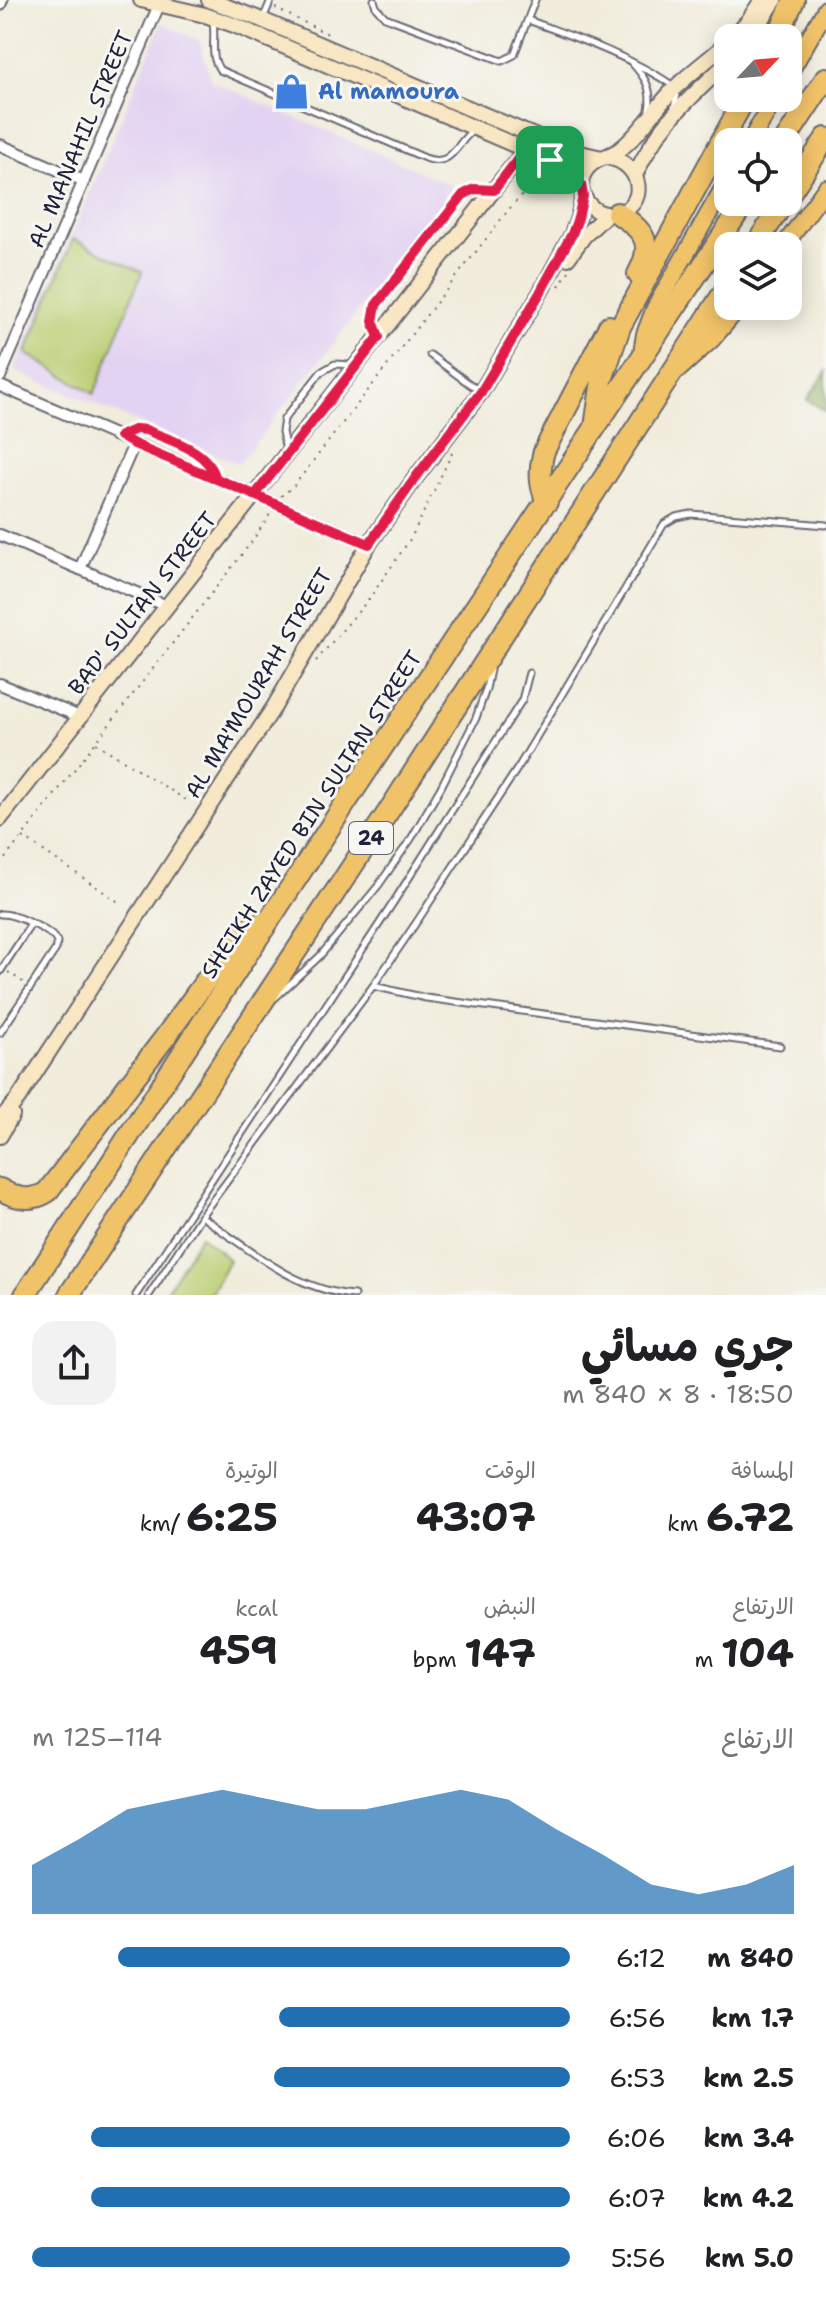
<!DOCTYPE html>
<html lang="ar">
<head>
<meta charset="utf-8">
<style>
  body { margin:0; font-family:"Shantell Sans","Playpen Sans Arabic",sans-serif; background:#f2f2f2; color:#202124; direction:rtl; height:100vh; display:flex; flex-direction:column; font-size:30px; white-space:nowrap }
  * { box-sizing:border-box; margin:0 }
  p { font-size:26px; color:#757577 }
  .icon { flex:none; width:44px; height:44px; fill:none; stroke:currentColor; stroke-width:2; stroke-linecap:round; stroke-linejoin:round }
  .map { position:relative; height:1295px; overflow:hidden; direction:ltr }
  .details { display:flex; flex-direction:column; background:#fff; flex:1 }
  .details>* { flex:none }
  .needle { width:52px; rotate:64deg }
  .controls { position:absolute; left:714px; top:24px; display:grid; gap:16px }
  .controls a { display:grid; place-items:center; width:88px; height:88px; border-radius:16px; background:#fff; box-shadow:0 4px 20px #0003; font-size:40px }
  .pin { position:absolute; display:grid; place-items:center; width:68px; height:68px; color:#fff; margin:-34px; border-radius:16px; box-shadow:0 4px 12px #0006 }
  .round { display:grid; place-items:center; flex:none; width:84px; height:84px; border-radius:24px; background:#f2f2f2 }
  .head { display:flex; align-items:center; justify-content:space-between; height:136px; padding:0 32px }
  h1 { font-size:44px; font-weight:700; line-height:60px }
  .figures { display:grid; grid-template-columns:repeat(3,1fr); gap:12px; height:136px; padding:8px 32px }
  .figures div { display:grid; align-content:center }
  .figures b { font-size:40px; font-weight:700 }
  .figures small { font-size:22px; font-weight:400 }
  .figures p { font-size:22px }
  .chart { height:224px; padding:16px 32px }
  .chart p { display:flex; justify-content:space-between }
  .chart svg { width:100%; height:144px; margin-top:8px; fill:#1f6fb2; opacity:.7 }
  ul { padding:0 32px; list-style:none; font-size:26px }
  li { display:grid; grid-template-columns:128px 96px 1fr; align-items:center; height:60px }
  li i { height:20px; border-radius:10px; background:#1f6fb2 }
  .map>svg:first-child { display:block }
</style>
</head>
<body>
<div class="map">
<svg width="826" height="1295" viewBox="0 0 826 1295">
  <rect width="100%" height="100%" fill="#f6f6f2"/>
  <filter id="ink" filterUnits="userSpaceOnUse"><feTurbulence type="fractalNoise" baseFrequency=".0125" numOctaves="2"/><feDisplacementMap in="SourceGraphic" scale="16" xChannelSelector="R" yChannelSelector="G"/><feConvolveMatrix kernelMatrix="1 2 1 2 8 2 1 2 1" color-interpolation-filters="sRGB"/></filter>
  <filter id="wash" filterUnits="userSpaceOnUse"><feTurbulence type="fractalNoise" baseFrequency=".006" numOctaves="4" result="noise"/><feDisplacementMap in="SourceGraphic" scale="32" xChannelSelector="R" yChannelSelector="G"/><feGaussianBlur stdDeviation="1.8" result="paint"/><feColorMatrix in="noise" values="0 0 0 0 0 0 0 0 0 0 0 0 0 0 0 0 0 1.4 0 .05"/><feComposite in="paint" operator="in"/></filter>
  <g filter="url(#wash)">
    <rect width="100%" height="100%" fill="#f1ecdb"/>
    <polygon fill="#e3d3f2" points="162,23 200,41 211,81 455,187 239,464 14,371"/>
    <g fill="#bace72" stroke="#6e7856" stroke-width="2">
      <polygon points="73,239 142,272 94,394 26,353"/>
      <polygon points="201,1235 229,1260 210,1295 164,1295"/>
    </g>
    <polygon fill="#93b164" stroke="#5a6a50" stroke-width="2" points="826,372 826,411 807,400"/>
  </g>
  <g filter="url(#ink)">
    <g fill="none" stroke-linecap="round" stroke-linejoin="round">
      <defs>
        <g id="lane">
          <polyline points="374,0 376,7 385,17 502,61 514,55 535,0"/>
          <polyline points="263,19 271,0"/>
          <path d="M 528,20 C 579,39 630,56 675,87 L 677,95 L 674,107"/>
          <path d="M 213,22 C 216,39 209,56 220,70 L 425,158 C 452,168 455,145 472,131"/>
          <path d="M 631,62 C 645,77 653,89 649,110"/>
          <polyline points="378,334 373,316 379,301 463,195 474,189 489,190"/>
          <polyline points="430,355 478,390"/>
          <path d="M 121,436 L 136,429 L 146,430 C 170,441 207,449 215,476"/>
          <polyline points="286,450 282,432 284,419 321,372 335,364 353,365"/>
          <path d="M 0,914 C 13,913 52,930 57,942 L 56,949 L 0,1033"/>
          <polyline points="0,972 31,924"/>
          <polyline points="373,986 426,998 780,1046"/>
          <polyline points="275,998 320,956 378,886 411,839 441,787 476,718 486,689 490,670"/>
          <path d="M 201,1216 C 249,1249 294,1290 354,1295"/>
          <polyline points="136,1295 393,903 522,700 529,673"/>
          <polyline points="149,1295 201,1216 373,986 418,920 519,766 664,524 676,517 691,514 826,525"/>
        </g>
        <g id="street">
          <polyline points="0,5 2,0"/>
          <polyline points="0,145 84,181"/>
          <polyline points="0,377 159,5"/>
          <polyline points="0,386 369,544"/>
          <polyline points="0,535 167,606"/>
          <polyline points="80,569 134,444"/>
          <polyline points="0,684 80,717"/>
        </g>
        <g id="secondary">
          <polyline points="141,0 205,15 234,25 559,164 569,169 581,185"/>
          <polyline points="209,0 262,20 567,150 602,158"/>
          <polyline points="732,38 748,21 762,0"/>
          <polyline points="750,38 775,0"/>
          <path d="M 607,157 C 644,163 649,208 614,214 C 592,217 574,193 584,173 C 591,159 607,158 619,150 C 640,134 654,110 672,91 C 689,73 710,59 728,42"/>
          <path d="M 635,175 C 660,122 687,101 728,62"/>
          <polyline points="568,258 584,236 607,214"/>
          <polyline points="0,819 525,150"/>
          <polyline points="0,1120 18,1099 274,707 369,544 416,477 481,392 540,293 572,234 578,218 583,196"/>
          <polyline points="0,1136 12,1115"/>
        </g>
        <g id="primary">
          <polyline points="788,75 826,9"/>
          <polyline points="750,142 775,98"/>
          <polyline points="784,246 826,188"/>
          <polyline points="642,353 645,334 655,308 728,180"/>
          <polyline points="679,369 712,339 740,306"/>
        </g>
        <g id="highway">
          <polyline points="777,38 794,0"/>
          <polyline points="784,142 826,78"/>
          <polyline points="788,196 826,138"/>
          <path d="M 617,213 C 644,230 655,243 638,274"/>
          <polyline points="755,246 784,202"/>
          <polyline points="595,427 602,380 620,327 745,98"/>
          <path d="M 547,502 C 539,484 539,470 544,451 L 609,326"/>
          <path d="M 0,1189 C 16,1199 31,1202 47,1192 L 166,1036 L 235,940 L 247,929 L 269,920"/>
          <polyline points="25,1295 356,787 745,202"/>
          <polyline points="69,1295 390,809 728,286"/>
        </g>
      </defs>
      <use href="#lane" stroke="#6a6973" stroke-width="9"/>
      <use href="#street" stroke="#6a6973" stroke-width="14"/>
      <use href="#secondary" stroke="#6a6973" stroke-width="18"/>
      <use href="#primary" stroke="#6a6973" stroke-width="20"/>
      <use href="#highway" stroke="#6a6973" stroke-width="24"/>
      <g stroke="#6a6973" stroke-width="2" stroke-dasharray="2 6" stroke-linecap="butt">
        <polyline points="275,8 330,35"/>
        <polyline points="559,286 569,271"/>
        <polyline points="281,496 293,487 510,208 544,172"/>
        <polyline points="316,661 369,599 411,538 454,449"/>
        <polyline points="96,743 186,800"/>
        <polyline points="23,837 120,903"/>
        <polyline points="0,865 253,540 270,514"/>
        <polyline points="8,972 23,982"/>
      </g>
      <use href="#lane" stroke="#fff" stroke-width="5"/>
      <use href="#street" stroke="#fff" stroke-width="10"/>
      <use href="#secondary" stroke="#f9e7c3" stroke-width="14"/>
      <use href="#primary" stroke="#f1c369" stroke-width="16"/>
      <use href="#highway" stroke="#f1c369" stroke-width="20"/>
    </g>
  </g>
  <g fill="none" stroke-linecap="round" stroke-linejoin="round" filter="url(#ink)">
    <defs>
      <path id="route" d="M 550,160 L 525,150 L 494,190 L 474,189 L 463,195 L 376,305 L 373,321 L 379,337 L 255,495 L 134,444 L 120,436 L 136,429 L 146,430 C 171,441 208,449 216,479 C 267,500 318,523 369,544 L 416,477 L 481,392 L 540,293 L 572,234 L 578,218 L 583,196 L 581,185 L 569,169 L 550,160"/>
    </defs>
    <use href="#route" stroke="#fff" stroke-width="16"/>
    <use href="#route" stroke="#e11d48" stroke-width="10"/>
  </g>
  <defs>
    <symbol id="shop-bare" viewBox="-9 -9 18 18"><path d="M-5-2.5h2.3a2.7 3.5 0 0 1 5.4 0H5L5.5 6h-11ZM-1.5-2.5h3a1.5 2.3 0 0 0-3 0Z" fill="#3f7fe0" stroke="#f6f6f2" stroke-width="2.5" paint-order="stroke"/></symbol>
  </defs>
  <g fill-rule="evenodd">
    <use href="#shop-bare" x="266" y="66" width="51" height="51"/>
  </g>
  <g text-anchor="middle" stroke-width="6" stroke-linejoin="round" paint-order="stroke">
    <rect fill="#f6f6f2" stroke="#626272" stroke-width="2" x="349" y="822" width="44" height="32" rx="6"/>
    <g font-size="20" font-weight="bold" fill="#22223b">
      <text x="371" y="845">24</text>
    </g>
    <g font-size="22" font-weight="bold" fill="#366cbe" stroke="#f6f6f2" text-anchor="start">
      <text x="318" y="99">Al mamoura</text>
    </g>
    <g font-size="22" fill="#22223b" stroke="#f6f6f2">
      <text transform="translate(80 139) rotate(-67)" y="8">AL MANAHIL STREET</text>
      <text transform="translate(142 603) rotate(-52)" y="8">BAD' SULTAN STREET</text>
      <text transform="translate(258 683) rotate(-59)" y="8">AL MA'MOURAH STREET</text>
      <text transform="translate(311 814) rotate(-57)" y="8">SHEIKH ZAYED BIN SULTAN STREET</text>
    </g>
  </g>
</svg>
<div class="controls">
<a><svg class="needle" viewBox="-14 -14 28 28"><path d="M0-13l5 13h-10z" fill="#e53935"/><path d="M0 13l5-13h-10z" fill="#757577"/></svg></a>
<a><svg class="icon" aria-label="locate" viewBox="0 0 24 24"><circle cx="12" cy="12" r="6"/><path d="M12 2v4M12 18v4M2 12h4M18 12h4"/></svg></a>
<a><svg class="icon" aria-label="layers" viewBox="0 0 24 24"><path d="M12 4l9 5-9 5-9-5zM3 14l9 5 9-5"/></svg></a>
</div>
<div class="pin" style="left:550px;top:160px;background:#1e9e55"><svg class="icon" aria-label="arrive" viewBox="0 0 24 24"><path d="M6 21V4h12l-3 4 3 4H6"/></svg></div>
</div>
<section class="details">
<div class="head"><div><h1>جري مسائي</h1><p>18:50 · 8 × 840 m</p></div><a class="round"><svg class="icon" aria-label="share" viewBox="0 0 24 24"><path d="M12 15V3M7 8l5-5 5 5M5 13v7h14v-7"/></svg></a></div>
<div class="figures">
<div><p>المسافة</p><b>6.72<small> km</small></b></div>
<div><p>الوقت</p><b>43:07</b></div>
<div><p>الوتيرة</p><b>6:25<small> /km</small></b></div>
</div>
<div class="figures">
<div><p>الارتفاع</p><b>104<small> m</small></b></div>
<div><p>النبض</p><b>147<small> bpm</small></b></div>
<div><p>kcal</p><b>459</b></div>
</div>
<div class="chart"><p><span>الارتفاع</span>114–125 m</p>
<svg viewBox="0 0 160 44" preserveAspectRatio="none"><path d="M0 44V29L10 21L20 12L30 9L40 6L50 9L60 12L70 12L80 9L90 6L100 9L110 18L120 26L130 35L140 38L150 35L160 29V44z"/></svg>
</div>
<ul>
<li><b>840 m</b>6:12<i style="width:84%"></i></li>
<li><b>1.7 km</b>6:56<i style="width:54%"></i></li>
<li><b>2.5 km</b>6:53<i style="width:55%"></i></li>
<li><b>3.4 km</b>6:06<i style="width:89%"></i></li>
<li><b>4.2 km</b>6:07<i style="width:89%"></i></li>
<li><b>5.0 km</b>5:56<i style="width:100%"></i></li>
</ul>
</section>
</body>
</html>
